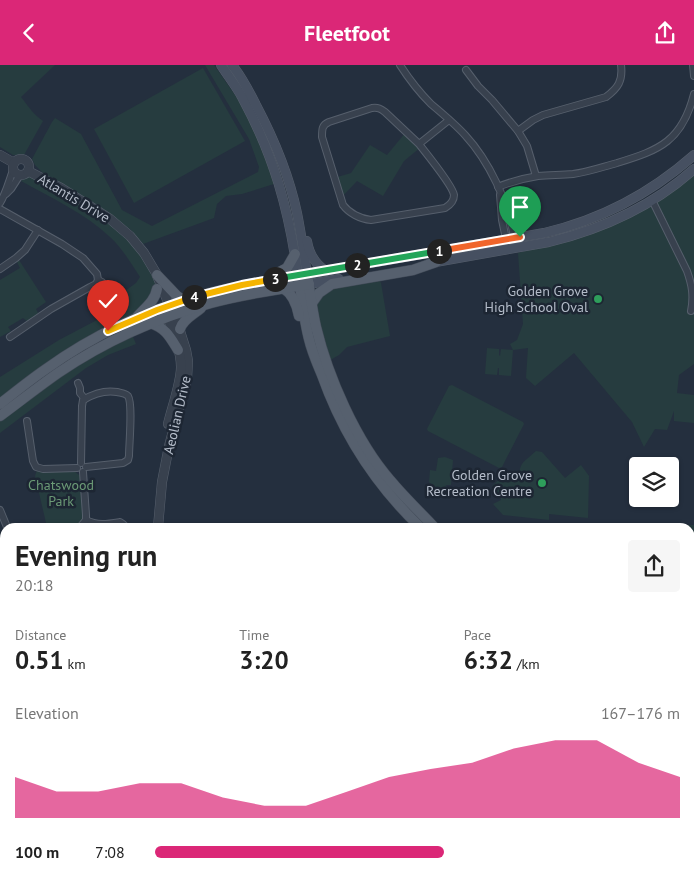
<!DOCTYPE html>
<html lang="en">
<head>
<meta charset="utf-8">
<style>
  body { margin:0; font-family:"PT Sans",sans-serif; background:#f6f6f6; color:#222; height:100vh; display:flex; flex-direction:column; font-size:19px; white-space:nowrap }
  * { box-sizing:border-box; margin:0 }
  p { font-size:16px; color:#767676 }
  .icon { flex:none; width:28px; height:28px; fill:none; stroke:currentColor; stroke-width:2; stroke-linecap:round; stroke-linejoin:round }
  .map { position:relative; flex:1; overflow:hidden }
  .sheet { position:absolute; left:0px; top:458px; width:695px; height:359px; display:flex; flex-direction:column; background:#fff; border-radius:15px 15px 0 0; box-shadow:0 1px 4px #0004 }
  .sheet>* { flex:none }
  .controls { position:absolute; left:629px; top:392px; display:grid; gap:10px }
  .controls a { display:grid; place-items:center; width:50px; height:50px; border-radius:5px; background:#fff; box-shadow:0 1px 4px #0004; font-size:25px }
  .pin { position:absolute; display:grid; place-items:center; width:42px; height:42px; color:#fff; margin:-51px -21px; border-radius:50% 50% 50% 0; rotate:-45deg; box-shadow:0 0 5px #0007 }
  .pin .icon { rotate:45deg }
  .km { position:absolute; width:25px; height:25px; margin:-12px; border-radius:50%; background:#222; color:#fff; font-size:14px; line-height:25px; text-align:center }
  .round { display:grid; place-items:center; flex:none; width:52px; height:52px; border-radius:5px; background:#f6f6f6 }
  .headline { display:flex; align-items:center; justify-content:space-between; height:85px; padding:0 15px }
  h1 { font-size:28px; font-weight:700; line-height:38px }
  .figures { display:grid; grid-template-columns:repeat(3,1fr); gap:8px; height:85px; padding:5px 15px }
  .figures div { display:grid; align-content:center }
  .figures b { font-size:25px; font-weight:700 }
  .figures small { font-size:14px; font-weight:400 }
  .figures p { font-size:14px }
  .chart { height:140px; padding:10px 15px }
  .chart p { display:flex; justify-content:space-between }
  .chart svg { width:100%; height:90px; margin-top:5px; fill:#db2777; opacity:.7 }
  ul { padding:0 15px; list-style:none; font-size:16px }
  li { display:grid; grid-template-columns:80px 60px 1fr; align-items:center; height:38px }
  li i { height:12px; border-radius:6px; background:#db2777 }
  header { display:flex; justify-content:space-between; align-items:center; height:65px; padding:0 15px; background:#db2777; color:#fff; font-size:22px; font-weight:700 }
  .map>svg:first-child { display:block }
</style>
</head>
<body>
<header><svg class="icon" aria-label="back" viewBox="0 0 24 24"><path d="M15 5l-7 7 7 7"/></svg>Fleetfoot<svg class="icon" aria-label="share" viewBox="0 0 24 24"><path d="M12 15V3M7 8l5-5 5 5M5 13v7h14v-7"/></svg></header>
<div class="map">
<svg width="694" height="816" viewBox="0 0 694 816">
  <rect width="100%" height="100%" fill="#242f3e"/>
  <g fill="#263c3f">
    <path d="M 0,0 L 55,0 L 21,32 C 28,41 34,50 43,56 L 24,90 L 13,90 L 0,82 Z"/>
    <polygon points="205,0 214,0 242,40 260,76 274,119 242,129 226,131 217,139 214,153 143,179 130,164 42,107 35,100 32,94 52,57 55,53 81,69 122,145 152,161 258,107 259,102 249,74"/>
    <polygon points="203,3 245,76 134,138 94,64"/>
    <polygon points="406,67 421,82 404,96 383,131 357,116 340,134 334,113 351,108 370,80 387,90"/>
    <polygon points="694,104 694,299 679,310 677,328 694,330 694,358 674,356 674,346 667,365 655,364 644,382 632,357 574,288 535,321 526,313 528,283 513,285 511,311 499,310 499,303 498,303 497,310 485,309 487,283 499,284 499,290 500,291 501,284 513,285 510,279 517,275 523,259 518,188 605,159 640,143"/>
    <path d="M 28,106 L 110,154 L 143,192 L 159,223 L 134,255 L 108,267 L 0,338 L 0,312 L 59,275 L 116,245 L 111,236 L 136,218 L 140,212 C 131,198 122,183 110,172 C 85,148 51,133 21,116 L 25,112 Z"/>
    <polygon points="19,195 46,237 36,244 38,248 28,257 23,253 8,262 11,266 0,272 0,215 20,203 17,197"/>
    <polygon points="376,207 381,218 390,271 347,282 339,290 327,297 320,277 316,232 322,225"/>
    <polygon points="131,267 136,279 108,290 86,303 0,368 0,351"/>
    <polygon points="452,320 523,357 524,359 502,402 499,403 428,366 427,364 449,321"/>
    <path d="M 536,386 L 542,387 L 565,413 L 581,400 L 589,411 L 588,453 L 549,449 L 549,455 L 503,450 L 493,439 L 501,435 L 501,429 L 499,430 L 492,421 L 501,413 L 503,416 C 507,414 511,415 515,413 C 520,410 519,405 521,401 C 523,396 532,390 536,386 Z"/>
    <polygon points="445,392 453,395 451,420 446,420 445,425 432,424 433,421 429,417 430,405 436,406 438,393"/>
    <polygon points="37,405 74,406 79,410 81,410 84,447 81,458 73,462 47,462 35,411"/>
    <polygon points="682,460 694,460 694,483 690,482 690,462 677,462"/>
    <polygon points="690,625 694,626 694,755 690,758"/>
    <polygon points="0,699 5,700 5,764 0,764"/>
    <polygon points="180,811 293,811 289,816 179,816"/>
    <polygon points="580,811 622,811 613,816 570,816"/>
  </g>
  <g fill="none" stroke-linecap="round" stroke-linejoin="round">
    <defs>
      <g id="minor">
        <path d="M 400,0 C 409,14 419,27 431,39 C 443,49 455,59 465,70 C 489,96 509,138 514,173"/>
        <polyline points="693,0 694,11"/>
        <polyline points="466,5 478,21 492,35 518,66 527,81 536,111"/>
        <path d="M 518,66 L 533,55 L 543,50 L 606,32 C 618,23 623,16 621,0"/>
        <path d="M 419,79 L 385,47 C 381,44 378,42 372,43 L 329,57 C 322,60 322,64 322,72 L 343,140 C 349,148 360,154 371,155 L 445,143 C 450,140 454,136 454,130 C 453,121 426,88 419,79 L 449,55"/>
        <path d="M 498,122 C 510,117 525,113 538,111 C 550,110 561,110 573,109 C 588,107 602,102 617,98 C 660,85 682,76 694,29"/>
        <polyline points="6,129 11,124 20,110"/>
        <polyline points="500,130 502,155 506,174"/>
        <path d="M 652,135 L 687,206 C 692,220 694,231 691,246"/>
        <path d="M 0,138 C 6,128 9,116 13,105"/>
        <polyline points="0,144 62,179 83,193 97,209 98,215 102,217 113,233"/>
        <polyline points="0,204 16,193 25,185 38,165"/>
        <polyline points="10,272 51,244 90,222 96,219 98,215"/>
        <polyline points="78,318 80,323 80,328 85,334"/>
        <polyline points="27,356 33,396 36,402 43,404 77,403"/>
        <path d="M 81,398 L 82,341 L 83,335 C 93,329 105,325 117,327 C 121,328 125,328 128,331 C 133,339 129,380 129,391 L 128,395 L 123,398 L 86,402"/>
        <polyline points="0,445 7,462"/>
        <path d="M 86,455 C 97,461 108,459 120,457 L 123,459 L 126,462"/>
        <polyline points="80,462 86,455 86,450 83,407"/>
        <polyline points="0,496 5,494"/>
        <polyline points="0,566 5,564"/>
        <polyline points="0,700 5,700"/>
        <polyline points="31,811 33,816"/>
        <polyline points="98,811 100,816"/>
        <polyline points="321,811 324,816"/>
        <polyline points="420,811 422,816"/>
        <polyline points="541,811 543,816"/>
        <polyline points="689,814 694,811"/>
        <polyline points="71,816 85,811"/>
        <polyline points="464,816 477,811"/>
      </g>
      <g id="tertiary">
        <polyline points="0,90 14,98"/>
        <circle cx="21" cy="102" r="8"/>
        <polyline points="28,106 61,123 85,138 110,154 130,171 144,188 156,208 180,266 186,285 188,296 187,314 169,381 162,417 158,462"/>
        <path d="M 165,246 C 172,262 181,284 181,302 C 181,318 172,342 168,359"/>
        <polyline points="690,765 694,763"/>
        <polyline points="374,811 376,816"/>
      </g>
      <g id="secondary">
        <path d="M 221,0 C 228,11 236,21 242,32 C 274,91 289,145 298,211"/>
        <path d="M 232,0 C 242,12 249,26 256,40 C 274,74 289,110 297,148 C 301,168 304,189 307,209 L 544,168 C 600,155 651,128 694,90"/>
        <path d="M 307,176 C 309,188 315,199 326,206"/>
        <path d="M 430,198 L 549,177 C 602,164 653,141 694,104"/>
        <polyline points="309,219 339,214"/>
      </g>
      <g id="primary">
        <polyline points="157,210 177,231 180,233 187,235"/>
        <polyline points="270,212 287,203 295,189"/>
        <path d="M 299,214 C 302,234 304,255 309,274 C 312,287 317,298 322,310 C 343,369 375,419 420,462"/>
        <path d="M 283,223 C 293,229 297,240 299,251"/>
        <polyline points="312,238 319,228 332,219 413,205 436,197"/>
        <path d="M 137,252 C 145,243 155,236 157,224"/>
        <path d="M 150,258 C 166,263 170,272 178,285"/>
        <path d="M 180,264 C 183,254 193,250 201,243"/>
        <path d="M 0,339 C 15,327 30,315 46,304 C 92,271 147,245 203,230 C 237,220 272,216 307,209 C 310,227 312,244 316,262 C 328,312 356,376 390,415 C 404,432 420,447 434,462"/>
        <path d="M 0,351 C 19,337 38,322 58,308 C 105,276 157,253 211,238 C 243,229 276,225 309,219"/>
        <polyline points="644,811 647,816"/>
        <polyline points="654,811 656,816"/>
      </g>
    </defs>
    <use href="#minor" stroke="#565f6c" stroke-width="8"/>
    <use href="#tertiary" stroke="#565f6c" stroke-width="10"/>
    <use href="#secondary" stroke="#565f6c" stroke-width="10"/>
    <use href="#primary" stroke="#414a57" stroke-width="11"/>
    <use href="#minor" stroke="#38414e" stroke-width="6"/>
    <use href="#tertiary" stroke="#38414e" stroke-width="9"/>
    <use href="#secondary" stroke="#465061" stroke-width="9"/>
    <use href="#primary" stroke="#56606e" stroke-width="10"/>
  </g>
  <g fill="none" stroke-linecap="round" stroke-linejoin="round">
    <defs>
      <polyline id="split-1" points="439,186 520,172"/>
      <polyline id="split-2" points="357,200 439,186"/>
      <polyline id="split-3" points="275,214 357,200"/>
      <polyline id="split-4" points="194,232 242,220 275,214"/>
      <polyline id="split-5" points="108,266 157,245 194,232"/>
    </defs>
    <use href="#split-1" stroke="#fff" stroke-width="10"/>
    <use href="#split-2" stroke="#fff" stroke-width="10"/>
    <use href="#split-3" stroke="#fff" stroke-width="10"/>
    <use href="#split-4" stroke="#fff" stroke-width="10"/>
    <use href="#split-5" stroke="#fff" stroke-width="10"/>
    <use href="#split-1" stroke="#f0652b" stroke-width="6"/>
    <use href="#split-2" stroke="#22a559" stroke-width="6"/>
    <use href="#split-3" stroke="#22a559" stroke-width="6"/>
    <use href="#split-4" stroke="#f5b400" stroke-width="6"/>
    <use href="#split-5" stroke="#f5b400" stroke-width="6"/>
  </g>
  <g fill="#2e9e5b" stroke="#1d2633" stroke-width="2">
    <circle cx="598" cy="234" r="5"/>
    <circle cx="542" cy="418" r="5"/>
  </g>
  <g text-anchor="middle" stroke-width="5" stroke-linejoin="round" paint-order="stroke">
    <g font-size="14" fill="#b4bcc9" stroke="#1d2633">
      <text transform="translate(74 133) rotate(31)" y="5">Atlantis Drive</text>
      <text transform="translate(177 350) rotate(-77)" y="5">Aeolian Drive</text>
    </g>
    <g font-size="14" fill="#b4bcc9" stroke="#1d2633" text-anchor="end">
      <text x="588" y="231">Golden Grove<tspan x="588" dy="16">High School Oval</tspan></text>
      <text x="532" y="415">Golden Grove<tspan x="532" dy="16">Recreation Centre</tspan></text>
    </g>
    <g font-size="14" fill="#6b9a76" stroke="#1d2633">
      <text x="61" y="425">Chatswood<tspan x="61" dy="16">Park</tspan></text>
    </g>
  </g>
</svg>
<div class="controls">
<a><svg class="icon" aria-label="layers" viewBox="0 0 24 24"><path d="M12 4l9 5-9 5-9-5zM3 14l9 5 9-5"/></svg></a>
</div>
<div class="pin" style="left:520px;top:172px;background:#1e9e55"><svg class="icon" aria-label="arrive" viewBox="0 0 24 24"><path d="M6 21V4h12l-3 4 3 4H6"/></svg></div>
<div class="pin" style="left:108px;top:266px;background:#d93025"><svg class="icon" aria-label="check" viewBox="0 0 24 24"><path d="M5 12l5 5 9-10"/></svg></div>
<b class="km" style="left:439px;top:186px">1</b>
<b class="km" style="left:357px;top:200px">2</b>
<b class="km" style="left:275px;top:214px">3</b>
<b class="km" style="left:194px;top:232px">4</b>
<section class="sheet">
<div class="headline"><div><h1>Evening run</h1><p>20:18</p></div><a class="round"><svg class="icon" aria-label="share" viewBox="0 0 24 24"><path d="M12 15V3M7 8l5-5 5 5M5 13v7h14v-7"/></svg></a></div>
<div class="figures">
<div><p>Distance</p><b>0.51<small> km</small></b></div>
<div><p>Time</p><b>3:20</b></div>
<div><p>Pace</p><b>6:32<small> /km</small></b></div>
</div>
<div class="chart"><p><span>Elevation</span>167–176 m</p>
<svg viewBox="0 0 160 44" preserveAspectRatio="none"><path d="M0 44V24L10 31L20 31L30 27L40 27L50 34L60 38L70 38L80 31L90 24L100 20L110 17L120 10L130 6L140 6L150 17L160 24V44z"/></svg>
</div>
<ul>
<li><b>100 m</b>7:08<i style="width:55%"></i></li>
</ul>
</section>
</div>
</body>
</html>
